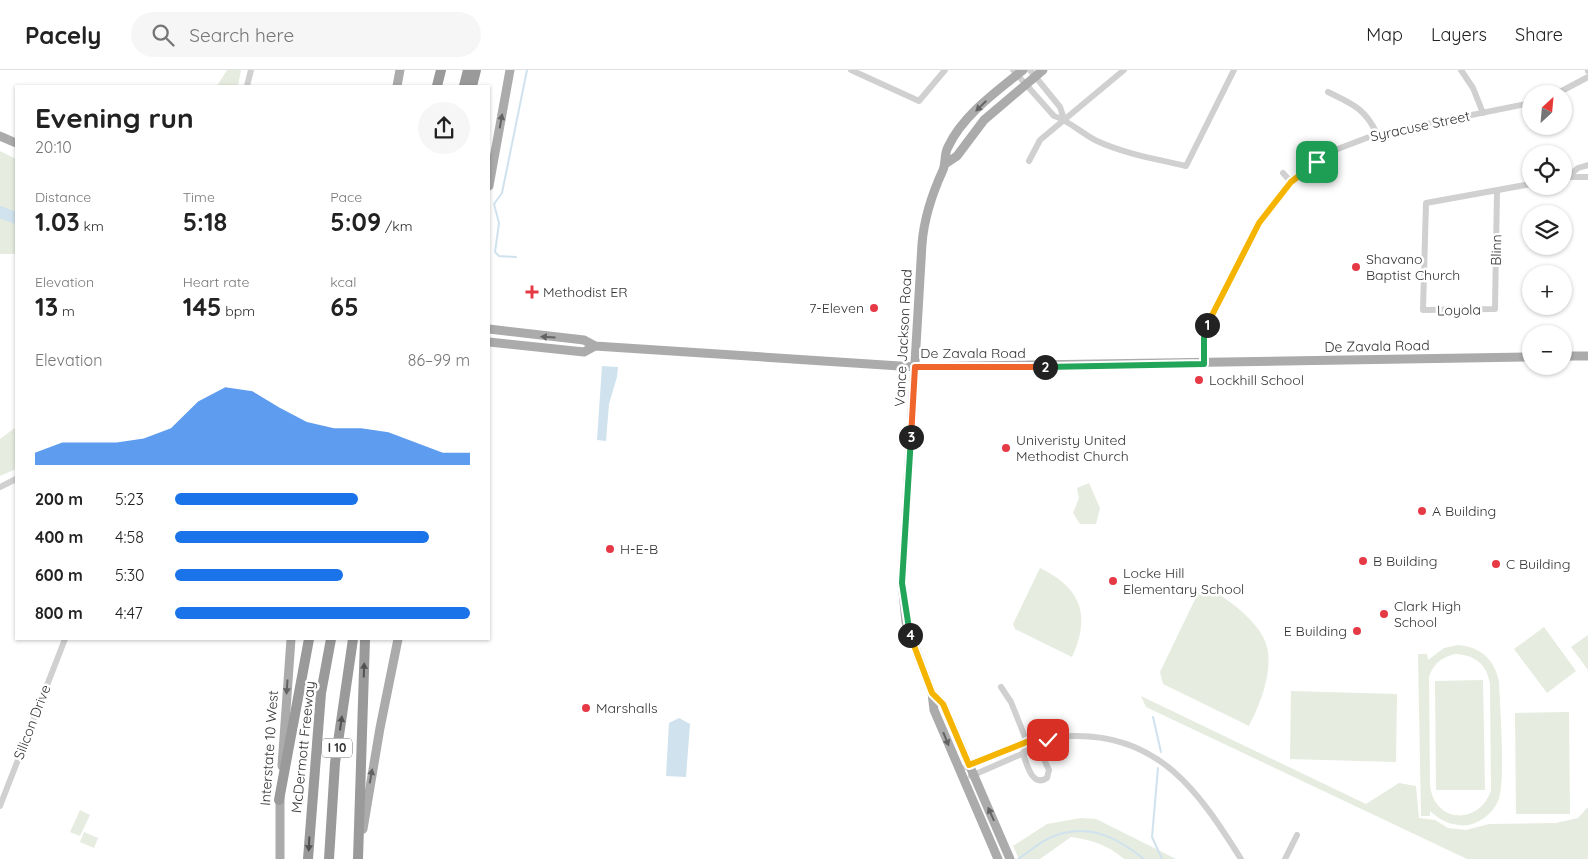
<!DOCTYPE html>
<html lang="en">
<head>
<meta charset="utf-8">
<style>
  body { margin:0; font-family:Quicksand,sans-serif; background:#f6f6f6; color:#222; height:100vh; display:flex; flex-direction:column; font-size:19px; white-space:nowrap }
  * { box-sizing:border-box; margin:0 }
  p { font-size:16px; color:#767676 }
  .icon { flex:none; width:28px; height:28px; fill:none; stroke:currentColor; stroke-width:2; stroke-linecap:round; stroke-linejoin:round }
  .map { position:relative; flex:1; overflow:hidden }
  .sheet { position:absolute; left:15px; top:15px; width:475px; height:555px; display:flex; flex-direction:column; background:#fff; border-radius:0px; box-shadow:0 1px 4px #0004 }
  .sheet>* { flex:none }
  .needle { width:32px; rotate:26deg }
  .buttons { position:absolute; left:1522px; top:15px; display:grid; gap:10px }
  .buttons a { display:grid; place-items:center; width:50px; height:50px; border-radius:50%; background:#fff; box-shadow:0 1px 4px #0004; font-size:25px }
  .pin { position:absolute; display:grid; place-items:center; width:42px; height:42px; color:#fff; margin:-21px; border-radius:10px; box-shadow:0 2px 8px #0006 }
  .km { position:absolute; width:25px; height:25px; margin:-12px; border-radius:50%; background:#222; color:#fff; font-size:14px; line-height:25px; text-align:center }
  .round { display:grid; place-items:center; flex:none; width:52px; height:52px; border-radius:26px; background:#f6f6f6 }
  .headline { display:flex; align-items:center; justify-content:space-between; height:85px; padding:0 20px }
  h1 { font-size:28px; font-weight:700; line-height:38px }
  .metrics { display:grid; grid-template-columns:repeat(3,1fr); gap:8px; height:85px; padding:5px 20px }
  .metrics div { display:grid; align-content:center }
  .metrics b { font-size:25px; font-weight:700 }
  .metrics small { font-size:14px; font-weight:400 }
  .metrics p { font-size:14px }
  .chart { height:140px; padding:10px 20px }
  .chart p { display:flex; justify-content:space-between }
  .chart svg { width:100%; height:90px; margin-top:5px; fill:#1a73e8; opacity:.7 }
  ul { padding:0 20px; list-style:none; font-size:16px }
  li { display:grid; grid-template-columns:80px 60px 1fr; align-items:center; height:38px }
  li i { height:12px; border-radius:6px; background:#1a73e8 }
  header { display:flex; align-items:center; gap:30px; box-sizing:border-box; height:70px; padding:0 25px; background:#fff; border-bottom:1px solid #e0e0e0 }
  header strong { font-size:24px }
  nav { display:flex; gap:28px; margin-inline-start:auto; font-size:18px }
  .search { width:350px; height:45px; background:#f6f6f6; display:flex; align-items:center; gap:12px; box-sizing:border-box; padding:0 18px; border-radius:28px; color:#767676; font-size:19px }
  .map>svg:first-child { display:block }
</style>
</head>
<body>
<header>
<strong>Pacely</strong>
<div class="search"><svg class="icon" aria-label="search" viewBox="0 0 24 24"><circle cx="10" cy="10" r="6"/><path d="M15 15l6 6"/></svg>Search here</div>
<nav><a>Map</a><a>Layers</a><a>Share</a></nav>
</header>
<div class="map">
<svg width="1588" height="789" viewBox="0 0 1588 789">
  <rect width="100%" height="100%" fill="#fff"/>
  <g fill="#e6ecdf" fill-rule="evenodd">
    <polygon points="227,0 241,0 238,16 217,16"/>
    <polygon points="0,81 16,89 16,184 0,184"/>
    <polygon points="16,357 16,399 0,406 0,369"/>
    <polygon points="1089,413 1100,438 1096,454 1080,454 1073,443 1079,428 1077,418"/>
    <path d="M 1040,498 C 1081,518 1091,545 1072,587 L 1015,559 L 1013,554 Z"/>
    <path d="M 1202,515 C 1225,526 1265,554 1268,582 C 1271,607 1260,634 1249,656 L 1163,614 L 1160,602 Z"/>
    <polygon points="1544,557 1576,601 1547,623 1514,579"/>
    <polygon points="1588,565 1588,600 1571,577"/>
    <path d="M 1458,575 C 1481,577 1495,590 1499,612 C 1500,636 1506,714 1498,731 C 1493,743 1481,752 1469,755 C 1454,757 1441,751 1430,741 L 1430,746 L 1421,746 L 1418,584 L 1427,584 L 1428,590 L 1444,578 ZM 1455,584 C 1475,585 1487,594 1490,614 L 1491,721 C 1478,756 1434,753 1430,715 L 1429,607 C 1433,594 1442,587 1455,584 Z"/>
    <polygon points="1483,610 1485,720 1436,720 1435,611"/>
    <polygon points="1291,621 1397,624 1396,692 1290,689"/>
    <polygon points="1141,626 1366,734 1399,713 1416,716 1419,748 1435,750 1448,758 1466,760 1489,754 1556,753 1578,748 1588,737 1588,789 1467,789 1146,637"/>
    <polygon points="1569,642 1570,744 1516,744 1515,643"/>
    <polygon points="80,740 90,745 80,766 70,762"/>
    <path d="M 1081,748 L 1096,749 L 1176,789 L 1124,789 C 1108,775 1092,770 1071,767 L 1040,789 L 1019,789 L 1013,776 L 1047,754 Z"/>
    <polygon points="84,762 98,768 94,778 80,772"/>
  </g>
  <g fill="#cfe2ee">
    <polygon points="602,296 618,297 617,307 609,334 606,371 597,370"/>
    <polygon points="679,648 690,654 686,707 666,706 669,653"/>
  </g>
  <g fill="none" stroke-linecap="round" stroke-linejoin="round">
    <g stroke="#cfe2ee" stroke-width="2">
      <polyline points="516,187 499,186 495,182 499,153 494,134 502,123 527,0"/>
      <polyline points="1153,647 1161,682"/>
      <polyline points="1158,698 1152,767 1162,789"/>
      <path d="M 1018,789 C 1029,782 1042,770 1054,766 C 1090,753 1116,767 1144,789"/>
    </g>
    <polyline stroke="#cfe2ee" stroke-width="12" points="0,142 16,148"/>
    <g stroke="#d0d0d0" stroke-width="6">
      <polyline points="851,0 919,31 945,0"/>
      <path d="M 1013,0 L 1054,46 C 1070,51 1082,64 1097,71 C 1125,84 1157,89 1186,96 L 1234,0"/>
      <polyline points="1030,0 1060,37 1064,49"/>
      <polyline points="1461,0 1473,18 1483,43"/>
      <polyline points="1588,0 1588,1"/>
      <polyline points="247,16 251,0"/>
      <path d="M 1328,22 C 1352,34 1365,38 1377,64"/>
      <polyline points="1556,24 1588,7"/>
      <polyline points="1029,91 1040,70 1124,0"/>
      <polyline points="1283,103 1291,112"/>
      <polyline points="1570,105 1578,98 1588,95"/>
      <polyline points="1564,107 1588,107"/>
      <polyline points="1497,121 1495,239 1423,240 1426,133 1531,114"/>
      <polyline points="1205,294 1206,257 1250,168 1271,136 1300,105 1335,80 1377,64 1531,33"/>
      <polyline points="0,417 16,409"/>
      <path d="M 1001,617 L 1011,632 L 1027,672 L 1038,677 L 1049,700 L 1047,708 C 1032,718 1027,694 1023,684 L 1027,672"/>
      <path d="M 959,700 C 977,692 1015,673 1033,669 C 1038,669 1044,671 1049,670 C 1056,669 1063,666 1071,666 C 1159,663 1199,722 1241,789"/>
      <polyline points="971,706 1040,676"/>
      <polyline points="0,736 65,569"/>
      <polyline points="1285,789 1297,765"/>
    </g>
    <g stroke="#ababab" stroke-width="9">
      <polyline points="397,16 400,0"/>
      <polyline points="0,66 16,73"/>
      <polyline points="945,94 957,86 984,50 1043,0"/>
      <polyline points="489,116 510,0"/>
      <polyline points="489,259 584,270 595,276 915,297 1531,287"/>
      <polyline points="489,272 584,282 595,276"/>
      <polyline points="1564,286 1588,286"/>
      <polyline points="932,623 943,634 1010,789"/>
      <polyline points="282,696 291,569"/>
      <polyline points="280,724 280,789"/>
      <polyline points="363,759 380,658 398,569"/>
      <path d="M 998,789 L 934,640 L 932,623 L 906,552 L 902,513 L 922,174 C 924,148 932,124 943,100 C 946,93 944,84 948,77 C 963,45 996,22 1023,0"/>
    </g>
    <g stroke="#9a9a9a" stroke-width="10">
      <polyline points="437,16 441,0"/>
      <polyline points="464,16 468,0"/>
      <polyline points="472,16 476,0"/>
      <polyline points="279,730 309,569"/>
      <polyline points="308,789 321,623 331,569"/>
      <polyline points="329,789 335,693 353,569"/>
      <polyline points="358,789 365,569"/>
    </g>
  </g>
  <defs><path id="oneway-solid" d="M-6-.8H1V-3.2L6.5 0L1 3.2V.8H-6Z" transform="scale(1.25)"/></defs>
  <g fill="#636363">
    <use href="#oneway-solid" transform="translate(981 36) rotate(135)"/>
    <use href="#oneway-solid" transform="translate(501 51) rotate(-80)"/>
    <use href="#oneway-solid" transform="translate(548 267) rotate(-176)"/>
    <use href="#oneway-solid" transform="translate(287 617) rotate(94)"/>
    <use href="#oneway-solid" transform="translate(946 669) rotate(68)"/>
    <use href="#oneway-solid" transform="translate(371 706) rotate(-80)"/>
    <use href="#oneway-solid" transform="translate(991 744) rotate(-114)"/>
  </g>
  <g fill="#525252">
    <use href="#oneway-solid" transform="translate(364 600) rotate(-88)"/>
    <use href="#oneway-solid" transform="translate(341 653) rotate(-82)"/>
    <use href="#oneway-solid" transform="translate(309 774) rotate(93)"/>
  </g>
  <g fill="none" stroke-linecap="round" stroke-linejoin="round">
    <defs>
      <polyline id="split-1" points="1207,255 1259,153 1291,112 1317,92"/>
      <polyline id="split-2" points="1045,297 1204,294 1204,267 1207,255"/>
      <polyline id="split-3" points="911,367 915,297 1045,297"/>
      <polyline id="split-4" points="910,565 902,513 911,367"/>
      <polyline id="split-5" points="910,565 932,623 943,634 969,695 1034,669 1048,670"/>
    </defs>
    <use href="#split-1" stroke="#fff" stroke-width="10"/>
    <use href="#split-2" stroke="#fff" stroke-width="10"/>
    <use href="#split-3" stroke="#fff" stroke-width="10"/>
    <use href="#split-4" stroke="#fff" stroke-width="10"/>
    <use href="#split-5" stroke="#fff" stroke-width="10"/>
    <use href="#split-1" stroke="#f5b400" stroke-width="6"/>
    <use href="#split-2" stroke="#22a559" stroke-width="6"/>
    <use href="#split-3" stroke="#f0652b" stroke-width="6"/>
    <use href="#split-4" stroke="#22a559" stroke-width="6"/>
    <use href="#split-5" stroke="#f5b400" stroke-width="6"/>
  </g>
  <g fill="#e63946" stroke="#fff" stroke-width="2">
    <circle cx="1356" cy="197" r="5"/>
    <path d="M529.5 214.5h5v5h5v5h-5v5h-5v-5h-5v-5h5z"/>
    <circle cx="874" cy="238" r="5"/>
    <circle cx="1199" cy="310" r="5"/>
    <circle cx="1006" cy="378" r="5"/>
    <circle cx="1422" cy="441" r="5"/>
    <circle cx="610" cy="479" r="5"/>
    <circle cx="1363" cy="491" r="5"/>
    <circle cx="1496" cy="494" r="5"/>
    <circle cx="1113" cy="511" r="5"/>
    <circle cx="1384" cy="544" r="5"/>
    <circle cx="1357" cy="561" r="5"/>
    <circle cx="586" cy="638" r="5"/>
  </g>
  <g text-anchor="middle" stroke-width="5" stroke-linejoin="round" paint-order="stroke">
    <rect fill="#fff" stroke="#707070" stroke-width="1" x="322" y="668.5" width="30" height="19" rx="4"/>
    <g font-size="12" font-weight="bold" fill="#333">
      <text x="337" y="682">I 10</text>
    </g>
    <g font-size="14" fill="#333" stroke="#fff">
      <text transform="translate(1420 56) rotate(-12)" y="5">Syracuse Street</text>
      <text transform="translate(1496 180) rotate(-89)" y="5">Blinn</text>
      <text transform="translate(1459 240) rotate(-1)" y="5">Loyola</text>
      <text transform="translate(903 268) rotate(-87)" y="5">Vance Jackson Road</text>
      <text transform="translate(1377 276) rotate(-1)" y="5">De Zavala Road</text>
      <text x="973" y="288">De Zavala Road</text>
      <text transform="translate(32 652) rotate(-69)" y="5">Silicon Drive</text>
      <text transform="translate(303 677) rotate(-84)" y="5">McDermott Freeway</text>
      <text transform="translate(269 678) rotate(-86)" y="5">Interstate 10 West</text>
    </g>
    <g font-size="14" fill="#333" stroke="#fff" text-anchor="start">
      <text x="1366" y="194">Shavano<tspan x="1366" dy="16">Baptist Church</tspan></text>
      <text x="543" y="227">Methodist ER</text>
      <text x="864" y="243" text-anchor="end">7-Eleven</text>
      <text x="1209" y="315">Lockhill School</text>
      <text x="1016" y="375">Univeristy United<tspan x="1016" dy="16">Methodist Church</tspan></text>
      <text x="1432" y="446">A Building</text>
      <text x="620" y="484">H-E-B</text>
      <text x="1373" y="496">B Building</text>
      <text x="1506" y="499">C Building</text>
      <text x="1123" y="508">Locke Hill<tspan x="1123" dy="16">Elementary School</tspan></text>
      <text x="1394" y="541">Clark High<tspan x="1394" dy="16">School</tspan></text>
      <text x="1347" y="566" text-anchor="end">E Building</text>
      <text x="596" y="643">Marshalls</text>
    </g>
  </g>
</svg>
<div class="buttons">
<a><svg class="needle" viewBox="-14 -14 28 28"><path d="M0-13l5 13h-10z" fill="#e53935"/><path d="M0 13l5-13h-10z" fill="#767676"/></svg></a>
<a><svg class="icon" aria-label="locate" viewBox="0 0 24 24"><circle cx="12" cy="12" r="6"/><path d="M12 2v4M12 18v4M2 12h4M18 12h4"/></svg></a>
<a><svg class="icon" aria-label="layers" viewBox="0 0 24 24"><path d="M12 4l9 5-9 5-9-5zM3 14l9 5 9-5"/></svg></a>
<a>+</a>
<a>−</a>
</div>
<div class="pin" style="left:1317px;top:92px;background:#1e9e55"><svg class="icon" aria-label="arrive" viewBox="0 0 24 24"><path d="M6 21V4h12l-3 4 3 4H6"/></svg></div>
<div class="pin" style="left:1048px;top:670px;background:#d93025"><svg class="icon" aria-label="check" viewBox="0 0 24 24"><path d="M5 12l5 5 9-10"/></svg></div>
<b class="km" style="left:1207px;top:255px">1</b>
<b class="km" style="left:1045px;top:297px">2</b>
<b class="km" style="left:911px;top:367px">3</b>
<b class="km" style="left:910px;top:565px">4</b>
<section class="sheet">
<div class="headline"><div><h1>Evening run</h1><p>20:10</p></div><a class="round"><svg class="icon" aria-label="share" viewBox="0 0 24 24"><path d="M12 15V3M7 8l5-5 5 5M5 13v7h14v-7"/></svg></a></div>
<div class="metrics">
<div><p>Distance</p><b>1.03<small> km</small></b></div>
<div><p>Time</p><b>5:18</b></div>
<div><p>Pace</p><b>5:09<small> /km</small></b></div>
</div>
<div class="metrics">
<div><p>Elevation</p><b>13<small> m</small></b></div>
<div><p>Heart rate</p><b>145<small> bpm</small></b></div>
<div><p>kcal</p><b>65</b></div>
</div>
<div class="chart"><p><span>Elevation</span>86–99 m</p>
<svg viewBox="0 0 160 44" preserveAspectRatio="none"><path d="M0 44V38L10 33L20 33L30 33L40 31L50 26L60 13L70 6L80 8L90 16L100 23L110 26L120 26L130 28L140 33L150 38L160 38V44z"/></svg>
</div>
<ul>
<li><b>200 m</b>5:23<i style="width:62%"></i></li>
<li><b>400 m</b>4:58<i style="width:86%"></i></li>
<li><b>600 m</b>5:30<i style="width:57%"></i></li>
<li><b>800 m</b>4:47<i style="width:100%"></i></li>
</ul>
</section>
</div>
</body>
</html>
